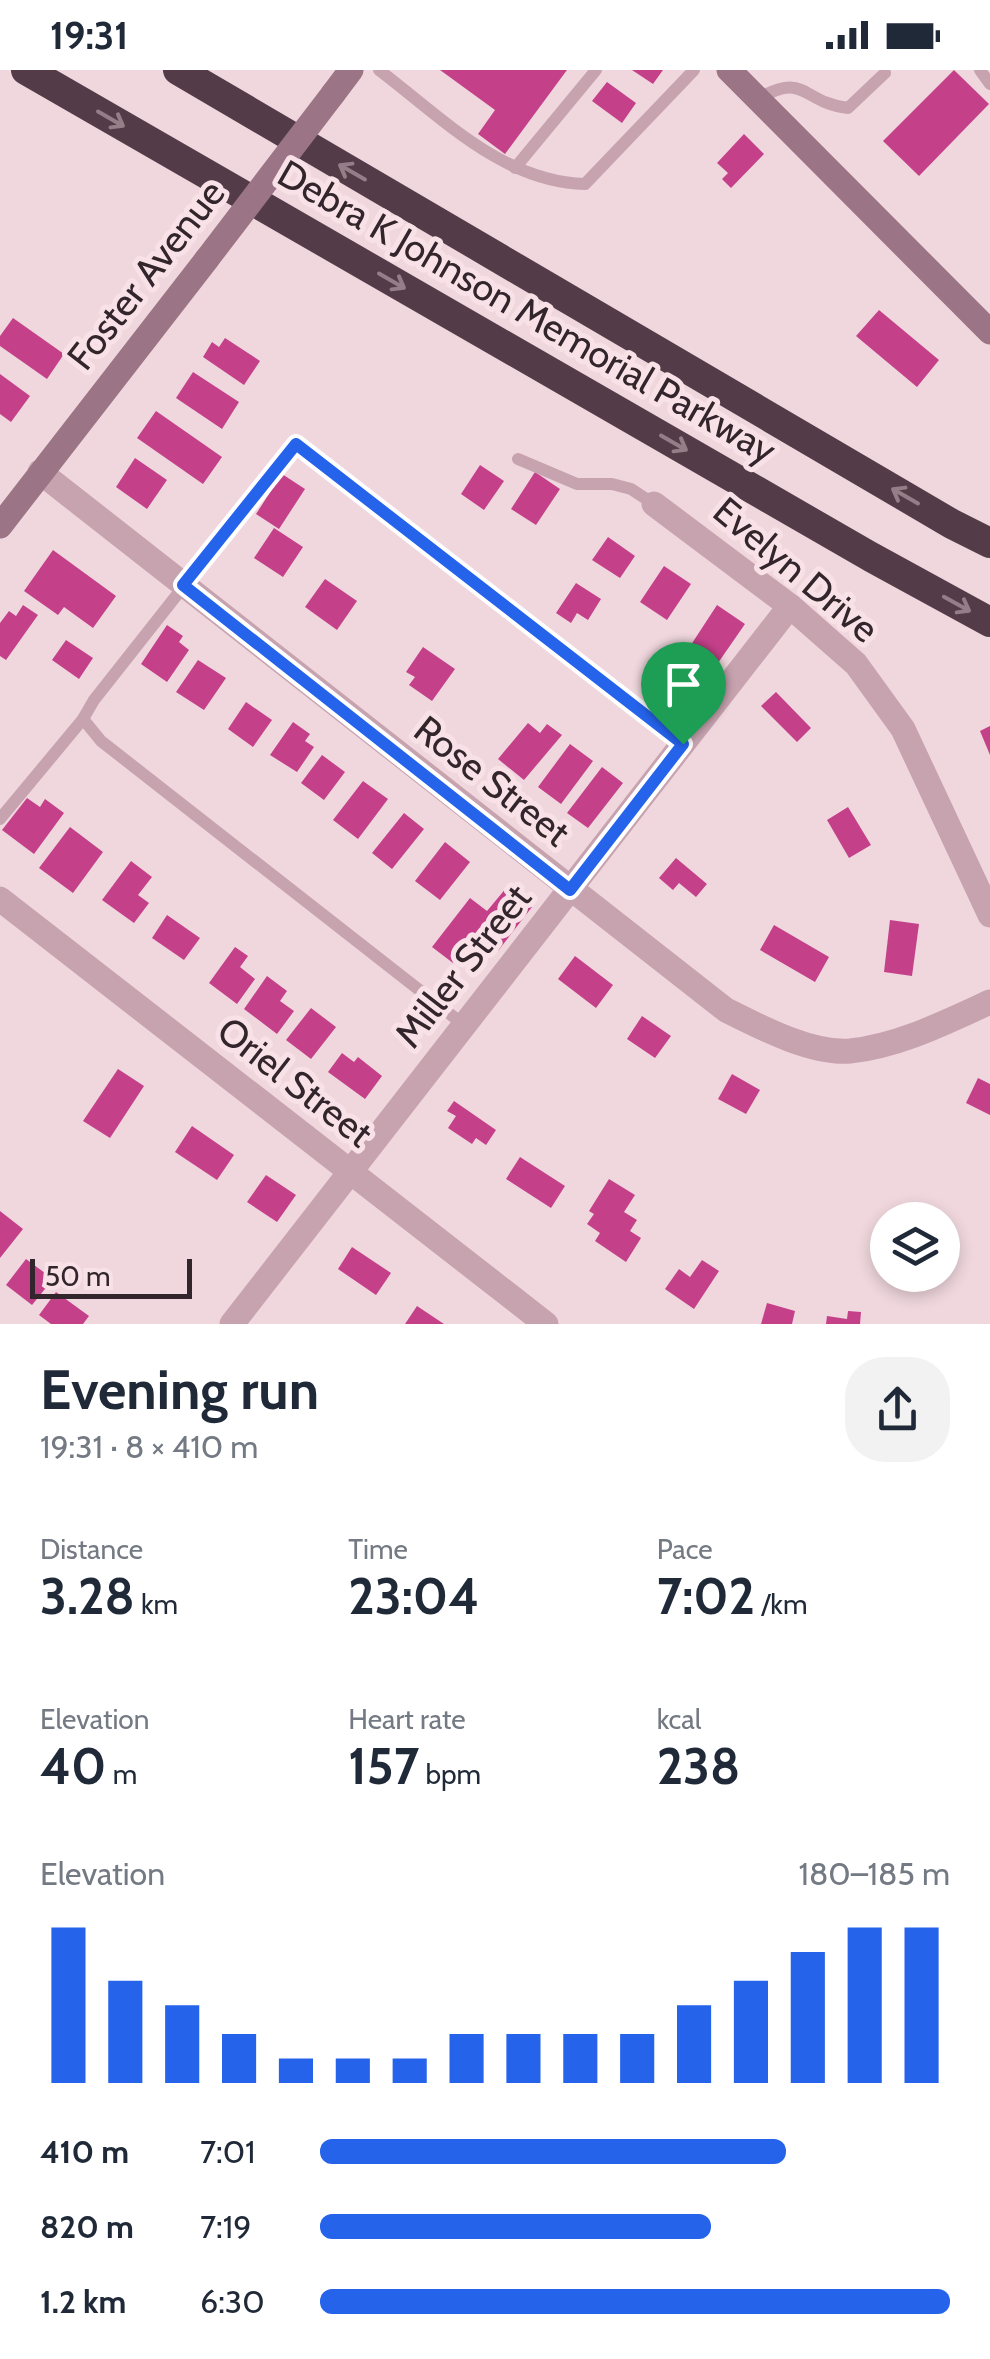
<!DOCTYPE html>
<html lang="en">
<head>
<meta charset="utf-8">
<style>
  body { margin:0; font-family:Cabin,sans-serif; background:#f2f2f3; color:#1f2937; height:100vh; display:flex; flex-direction:column; font-size:38px; white-space:nowrap }
  * { box-sizing:border-box; margin:0 }
  p { font-size:32px; color:#747a83 }
  .icon { flex:none; width:55px; height:55px; fill:none; stroke:currentColor; stroke-width:2; stroke-linecap:round; stroke-linejoin:round }
  .map { position:relative; height:1254px; overflow:hidden }
  .panel { display:flex; flex-direction:column; background:#fff; flex:1 }
  .panel>* { flex:none }
  .buttons { position:absolute; left:870px; top:1132px; display:grid; gap:20px }
  .buttons a { display:grid; place-items:center; width:90px; height:90px; border-radius:50%; background:#fff; box-shadow:0 5px 15px #0003; font-size:50px }
  .scale { position:absolute; left:30px; bottom:25px; width:162px; box-sizing:border-box; padding-left:10px; border:5px solid #33252c; border-top:0; font-size:28px; line-height:35px; white-space:nowrap; color:#33252c; -webkit-text-stroke:8px #f8e2e8; paint-order:stroke }
  .pin { position:absolute; display:grid; place-items:center; width:85px; height:85px; color:#fff; margin:-102px -42px; border-radius:50% 50% 50% 0; rotate:-45deg; box-shadow:0 0 10px #0007 }
  .pin .icon { rotate:45deg }
  .round { display:grid; place-items:center; flex:none; width:105px; height:105px; border-radius:40px; background:#f2f2f3 }
  .head { display:flex; align-items:center; justify-content:space-between; height:170px; padding:0 40px }
  h1 { font-size:55px; font-weight:700; line-height:75px }
  .figures { display:grid; grid-template-columns:repeat(3,1fr); gap:15px; height:170px; padding:10px 40px }
  .figures div { display:grid; align-content:center }
  .figures b { font-size:50px; font-weight:700 }
  .figures small { font-size:28px; font-weight:400 }
  .figures p { font-size:28px }
  .chart { height:280px; padding:20px 40px }
  .chart p { display:flex; justify-content:space-between }
  .chart svg { width:100%; height:180px; margin-top:10px; stroke:#2563eb; stroke-width:6 }
  ul { padding:0 40px; list-style:none; font-size:32px }
  li { display:grid; grid-template-columns:160px 120px 1fr; align-items:center; height:75px }
  li i { height:25px; border-radius:12px; background:#2563eb }
  .status { display:flex; justify-content:space-between; align-items:center; height:70px; padding:0 50px; background:#fff; direction:ltr }
  .status svg { height:28px; fill:currentColor }
  .map>svg:first-child { display:block }
</style>
</head>
<body>
<div class="status"><b>19:31</b><svg viewBox="0 0 49 12"><path d="M0 12V9h3v3zM5 12V6h3v6zM10 12V3h3v9zM15 12V0h3v12zM26 1h20v11H26zM47 4h2v5h-2z"/></svg></div>
<div class="map">
<svg width="990" height="1254" viewBox="0 0 990 1254">
  <rect width="100%" height="100%" fill="#f0d7de"/>
  <g fill="#c4418a">
    <polygon points="440,0 567,0 505,84 478,64 495,40"/>
    <polygon points="632,0 663,0 653,14"/>
    <polygon points="954,0 989,34 919,106 883,71"/>
    <polygon points="607,12 636,33 622,53 592,31"/>
    <polygon points="744,64 764,84 731,118 722,109 728,103 717,93"/>
    <polygon points="879,240 939,290 917,317 856,266"/>
    <polygon points="13,248 64,284 47,309 0,276 0,266"/>
    <polygon points="225,268 260,291 244,315 203,287 212,272 219,277"/>
    <polygon points="193,302 239,332 222,359 176,328"/>
    <polygon points="0,304 30,326 11,352 0,344"/>
    <polygon points="156,341 222,387 203,414 137,368"/>
    <polygon points="135,388 167,410 147,439 116,417"/>
    <polygon points="480,395 504,411 484,440 461,424"/>
    <polygon points="535,402 560,419 536,455 511,439"/>
    <polygon points="282,404 305,419 279,459 256,444"/>
    <polygon points="274,458 303,477 283,507 254,488"/>
    <polygon points="608,467 635,486 620,508 592,490"/>
    <polygon points="53,480 116,526 93,558 64,537 58,545 24,521"/>
    <polygon points="664,496 691,514 667,550 640,532"/>
    <polygon points="325,509 357,531 337,560 305,537"/>
    <polygon points="576,513 601,529 588,550 577,543 571,553 556,543"/>
    <polygon points="23,535 38,545 6,590 0,586 0,553 9,541 16,546"/>
    <polygon points="717,535 745,554 718,593 706,585 700,593 685,584"/>
    <polygon points="167,555 183,566 179,572 189,580 167,612 141,594"/>
    <polygon points="66,570 93,588 79,609 52,590"/>
    <polygon points="423,577 455,599 432,631 409,615 415,607 406,602"/>
    <polygon points="198,590 226,608 204,640 176,622"/>
    <polygon points="776,622 811,658 797,672 761,636"/>
    <polygon points="246,632 272,650 253,677 228,659"/>
    <polygon points="293,652 310,664 305,671 314,677 297,702 270,685"/>
    <polygon points="528,653 540,663 547,654 562,665 524,710 498,689"/>
    <polygon points="990,656 990,685 980,661"/>
    <polygon points="570,674 593,691 561,734 538,717"/>
    <polygon points="322,685 345,702 324,730 301,713"/>
    <polygon points="602,697 623,713 588,758 567,743"/>
    <polygon points="363,711 388,729 358,769 333,750"/>
    <polygon points="27,728 40,737 45,729 64,743 34,784 2,760"/>
    <polygon points="848,737 871,775 849,788 827,750"/>
    <polygon points="404,743 424,759 392,799 372,783"/>
    <polygon points="70,757 103,782 73,823 39,798"/>
    <polygon points="445,772 470,792 440,830 415,811"/>
    <polygon points="676,788 707,814 696,827 679,813 673,820 659,808"/>
    <polygon points="131,791 152,807 138,825 149,833 134,853 102,830"/>
    <polygon points="507,817 532,837 498,881 477,864 453,893 432,877 470,828 487,841"/>
    <polygon points="167,845 200,868 184,890 152,868"/>
    <polygon points="890,850 919,854 912,906 884,902"/>
    <polygon points="774,855 829,887 815,912 760,880"/>
    <polygon points="235,877 248,886 240,897 255,909 237,934 209,913"/>
    <polygon points="575,886 613,915 596,938 558,909"/>
    <polygon points="267,906 287,921 280,931 294,941 277,964 244,939"/>
    <polygon points="311,938 336,957 311,989 286,970"/>
    <polygon points="642,946 671,966 655,988 627,969"/>
    <polygon points="342,983 354,992 358,987 382,1006 365,1029 328,1002"/>
    <polygon points="118,999 144,1016 110,1068 83,1051"/>
    <polygon points="732,1004 760,1020 746,1044 718,1029"/>
    <polygon points="978,1008 990,1014 990,1045 966,1033"/>
    <polygon points="454,1031 496,1060 486,1075 476,1068 472,1074 448,1058 456,1046 447,1041"/>
    <polygon points="192,1056 234,1085 217,1110 175,1082"/>
    <polygon points="520,1087 565,1116 551,1138 506,1109"/>
    <polygon points="266,1105 296,1125 277,1152 247,1132"/>
    <polygon points="609,1109 635,1125 624,1142 637,1150 630,1161 641,1168 626,1192 595,1171 600,1163 587,1154 594,1144 589,1141"/>
    <polygon points="0,1141 23,1159 0,1188"/>
    <polygon points="352,1177 391,1203 376,1225 338,1199"/>
    <polygon points="26,1189 53,1209 32,1235 6,1215"/>
    <polygon points="702,1190 719,1201 694,1239 665,1219 679,1199 690,1207"/>
    <polygon points="56,1222 89,1246 83,1254 51,1254 39,1245"/>
    <polygon points="767,1233 795,1241 792,1254 761,1254"/>
    <polygon points="417,1236 444,1254 405,1254"/>
    <polygon points="848,1241 861,1242 860,1254 826,1254 827,1246 847,1249"/>
  </g>
  <g fill="none" stroke-linecap="round" stroke-linejoin="round">
    <g stroke="#c7a3b0" stroke-width="12">
      <path d="M 379,0 C 441,47 503,112 585,114 L 694,0"/>
      <polyline points="980,0 990,14"/>
      <path d="M 757,29 C 807,1 800,32 848,38 L 885,3"/>
      <polyline points="515,98 596,0"/>
      <polyline points="518,389 577,414 612,414 631,419 654,434"/>
      <polyline points="83,649 101,671 464,955"/>
      <polyline points="0,749 83,649 94,630 296,374 683,674"/>
    </g>
    <g stroke="#c7a3b0" stroke-width="25">
      <path d="M 40,402 L 726,940 C 760,957 811,984 850,981 C 899,976 946,952 990,932"/>
      <polyline points="654,434 790,536 856,594 903,659 990,845"/>
      <polyline points="0,829 546,1254"/>
      <polyline points="232,1254 790,536"/>
    </g>
    <g stroke="#9b7585" stroke-width="25">
      <polyline points="729,0 990,262"/>
      <polyline points="333,24 351,0"/>
      <polyline points="0,456 207,189"/>
    </g>
    <g stroke="#533c48" stroke-width="30">
      <polyline points="26,0 871,487 990,552"/>
      <polyline points="178,0 952,454 990,473"/>
    </g>
    <polyline stroke="#9b7585" stroke-width="25" points="207,189 333,24"/>
  </g>
  <defs><path id="oneway-shaft" d="M-6 0H5M1.5-3L5.5 0L1.5 3" fill="none" stroke-width="1.6" stroke-linecap="round" stroke-linejoin="round" transform="scale(2.5)"/></defs>
  <g stroke="#957e88">
    <use href="#oneway-shaft" transform="translate(111 49) rotate(30)"/>
    <use href="#oneway-shaft" transform="translate(352 102) rotate(-150)"/>
    <use href="#oneway-shaft" transform="translate(392 211) rotate(30)"/>
    <use href="#oneway-shaft" transform="translate(674 373) rotate(30)"/>
    <use href="#oneway-shaft" transform="translate(905 426) rotate(-150)"/>
    <use href="#oneway-shaft" transform="translate(957 534) rotate(29)"/>
  </g>
  <g fill="none" stroke-linecap="round" stroke-linejoin="round">
    <defs>
      <polygon id="route" points="296,374 683,674 570,820 183,515"/>
    </defs>
    <use href="#route" stroke="#fff" stroke-width="20"/>
    <use href="#route" stroke="#2563eb" stroke-width="12"/>
  </g>
  <g text-anchor="middle" stroke-width="10" stroke-linejoin="round" paint-order="stroke">
    <g font-size="38" fill="#33252c" stroke="#f8e2e8">
      <text transform="translate(146 205) rotate(-52)" y="13">Foster Avenue</text>
      <text transform="translate(527 242) rotate(30)" y="13">Debra K Johnson Memorial Parkway</text>
      <text transform="translate(796 500) rotate(40)" y="13">Evelyn Drive</text>
      <text transform="translate(492 711) rotate(38)" y="13">Rose Street</text>
      <text transform="translate(463 896) rotate(-52)" y="13">Miller Street</text>
      <text transform="translate(295 1012) rotate(38)" y="13">Oriel Street</text>
    </g>
  </g>
</svg>
<div class="buttons">
<a><svg class="icon" aria-label="layers" viewBox="0 0 24 24"><path d="M12 4l9 5-9 5-9-5zM3 14l9 5 9-5"/></svg></a>
</div>
<div class="scale">50 m</div>
<div class="pin" style="left:683px;top:674px;background:#1e9e55"><svg class="icon" aria-label="arrive" viewBox="0 0 24 24"><path d="M6 21V4h12l-3 4 3 4H6"/></svg></div>
</div>
<section class="panel">
<div class="head"><div><h1>Evening run</h1><p>19:31 · 8 × 410 m</p></div><a class="round"><svg class="icon" aria-label="share" viewBox="0 0 24 24"><path d="M12 15V3M7 8l5-5 5 5M5 13v7h14v-7"/></svg></a></div>
<div class="figures">
<div><p>Distance</p><b>3.28<small> km</small></b></div>
<div><p>Time</p><b>23:04</b></div>
<div><p>Pace</p><b>7:02<small> /km</small></b></div>
</div>
<div class="figures">
<div><p>Elevation</p><b>40<small> m</small></b></div>
<div><p>Heart rate</p><b>157<small> bpm</small></b></div>
<div><p>kcal</p><b>238</b></div>
</div>
<div class="chart"><p><span>Elevation</span>180–185 m</p>
<svg viewBox="0 0 160 44" preserveAspectRatio="none"><path d="M5 44V6M15 44V19M25 44V25M35 44V32M45 44V38M55 44V38M65 44V38M75 44V32M85 44V32M95 44V32M105 44V32M115 44V25M125 44V19M135 44V12M145 44V6M155 44V6"/></svg>
</div>
<ul>
<li><b>410 m</b>7:01<i style="width:74%"></i></li>
<li><b>820 m</b>7:19<i style="width:62%"></i></li>
<li><b>1.2 km</b>6:30<i style="width:100%"></i></li>
</ul>
</section>
</body>
</html>
